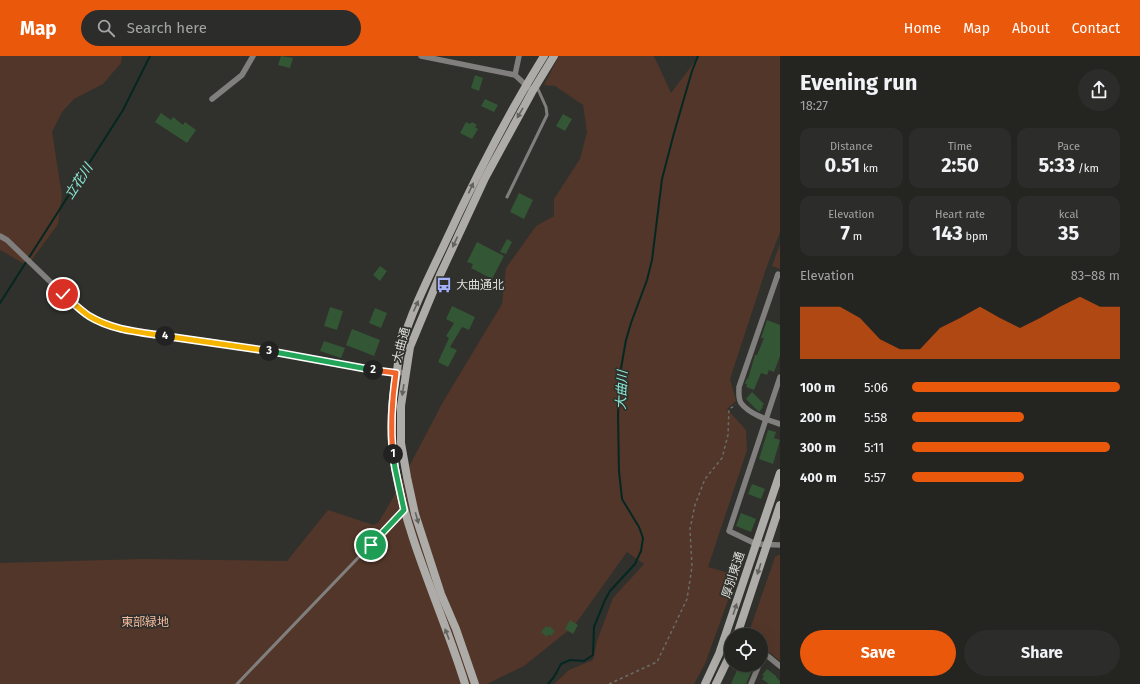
<!DOCTYPE html>
<html lang="en">
<head>
<meta charset="utf-8">
<style>
  body { margin:0; font-family:"Fira Sans","Noto Sans JP",sans-serif; background:#2c2c2a; color:#f1f3f6; height:100vh; display:flex; flex-direction:column; font-size:15px; white-space:nowrap }
  * { box-sizing:border-box; margin:0 }
  p { font-size:13px; color:#a3a4a5 }
  .icon { flex:none; width:22px; height:22px; fill:none; stroke:currentColor; stroke-width:2; stroke-linecap:round; stroke-linejoin:round }
  .map { position:relative; flex:1; overflow:hidden }
  .sheet { display:flex; flex-direction:column; background:#242421; width:360px }
  .sheet>* { flex:none }
  .tools { position:absolute; left:724px; top:572px; display:grid; gap:8px }
  .tools a { display:grid; place-items:center; width:44px; height:44px; border-radius:50%; background:#242421; box-shadow:0 4px 16px #0002,0 0 0 1px #41413f; font-size:20px }
  .pin { position:absolute; display:grid; place-items:center; width:34px; height:34px; color:#fff; margin:-17px; border:2px solid #fff; border-radius:50%; box-shadow:0 1px 4px #0007 }
  .km { position:absolute; width:20px; height:20px; margin:-10px; border-radius:50%; background:#222; color:#fff; font-size:11px; line-height:20px; text-align:center }
  .round { display:grid; place-items:center; flex:none; width:42px; height:42px; border-radius:21px; background:#2c2c2a }
  .overview { display:flex; align-items:center; justify-content:space-between; height:68px; padding:0 20px }
  h1 { font-size:22px; font-weight:700; line-height:30px }
  .figures { display:grid; grid-template-columns:repeat(3,1fr); gap:6px; height:68px; padding:4px 20px }
  .figures div { display:grid; align-content:center; border-radius:10px; background:#2c2c2a; text-align:center }
  .figures b { font-size:20px; font-weight:700 }
  .figures small { font-size:11px; font-weight:400 }
  .figures p { font-size:11px }
  .chart { height:112px; padding:8px 20px }
  .chart p { display:flex; justify-content:space-between }
  .chart svg { width:100%; height:72px; margin-top:4px; fill:#ea580c; opacity:.7 }
  .primary-button { display:flex; gap:8px; margin-top:auto; padding:8px 20px }
  .primary-button a { flex:1; height:46px; border-radius:24px; background:#ea580c; color:#fff; font-size:16px; font-weight:700; line-height:46px; text-align:center }
  .primary-button a+a { background:#2c2c2a; color:#f1f3f6 }
  ul { padding:0 20px; list-style:none; font-size:13px }
  li { display:grid; grid-template-columns:64px 48px 1fr; align-items:center; height:30px }
  li i { height:10px; border-radius:5px; background:#ea580c }
  header { display:flex; align-items:center; gap:24px; box-sizing:border-box; height:56px; padding:0 20px; background:#ea580c; color:#fff }
  header strong { font-size:19px }
  nav { display:flex; gap:22px; margin-inline-start:auto; font-size:14px }
  .search { width:280px; height:36px; background:#2c2c2a; display:flex; align-items:center; gap:10px; box-sizing:border-box; padding:0 14px; border-radius:22px; color:#a3a4a5; font-size:15px }
  main { display:flex; flex:1; min-height:0 }
  .map>svg:first-child { display:block }
</style>
</head>
<body>
<header>
<strong>Map</strong>
<div class="search"><svg class="icon" aria-label="search" viewBox="0 0 24 24"><circle cx="10" cy="10" r="6"/><path d="M15 15l6 6"/></svg>Search here</div>
<nav><a>Home</a><a>Map</a><a>About</a><a>Contact</a></nav>
</header>
<main>
<div class="map">
<svg width="780" height="628" viewBox="0 0 780 628">
  <rect width="100%" height="100%" fill="#30302c"/>
  <g fill="#523629">
    <polygon points="0,0 122,0 121,7 103,28 74,43 62,56 52,76 62,139 58,168 31,205 23,207 0,194"/>
    <polygon points="559,0 654,0 671,37 699,0 780,0 780,176 767,210 730,323 736,345 727,353 746,374 747,394 708,511 737,519 705,608 694,628 554,628 569,614 593,604 597,585 613,542 644,508 627,496 574,570 524,610 487,628 0,628 0,507 143,503 287,505 328,454 373,469 378,467 390,447 443,346 502,248 506,212 536,170 554,160 554,143 580,103 587,76 583,49 555,30 544,29"/>
    <polygon points="780,188 780,213 772,210"/>
    <polygon points="778,499 780,499 780,605 761,590 761,579 748,579 775,501"/>
  </g>
  <g fill="none" stroke-linecap="round" stroke-linejoin="round">
    <g stroke="#052721" stroke-width="2">
      <polyline points="0,247 123,54 150,0"/>
      <polyline points="548,628 554,621 561,608 570,604 584,605 593,599 594,571 605,544 610,535 635,508 641,495 643,482 639,471 622,443 619,415 618,359 620,318 626,284 631,267 647,224 652,204 662,123 674,77 692,15 698,0"/>
    </g>
  </g>
  <g fill="#335635">
    <polygon points="281,0 293,2 290,12 278,9"/>
    <polygon points="475,19 483,22 479,35 471,32"/>
    <polygon points="485,43 498,49 494,56 481,50"/>
    <polygon points="161,57 171,64 173,61 183,69 185,66 196,74 187,87 155,66"/>
    <polygon points="563,58 572,63 565,75 556,70"/>
    <polygon points="466,66 470,68 472,66 477,69 475,71 478,73 472,83 460,77"/>
    <polygon points="519,137 533,144 524,163 510,156"/>
    <polygon points="507,183 512,186 506,198 500,196"/>
    <polygon points="477,186 504,200 492,223 471,212 473,208 467,206"/>
    <polygon points="380,210 387,215 380,225 373,219"/>
    <polygon points="452,250 475,261 469,274 462,271 450,291 457,294 448,311 438,306 449,282 446,280 454,267 446,263"/>
    <polygon points="330,251 343,255 337,274 324,270"/>
    <polygon points="375,252 387,257 381,272 369,267"/>
    <polygon points="767,264 780,269 780,300 774,316 769,314 767,319 761,317 754,334 746,331 747,328 745,328 747,322 748,323 755,299 757,299 764,282 761,282"/>
    <polygon points="352,273 380,284 374,300 346,289"/>
    <polygon points="324,285 345,292 341,302 320,295"/>
    <polygon points="752,336 764,348 762,350 763,351 759,356 746,343"/>
    <polygon points="768,374 776,376 774,382 780,384 773,408 759,403"/>
    <polygon points="752,428 765,433 761,443 748,438"/>
    <polygon points="741,457 756,463 751,476 736,470"/>
    <polygon points="570,564 578,569 573,578 565,573"/>
    <polygon points="546,570 548,572 549,570 555,575 551,580 549,578 547,581 541,576"/>
    <polygon points="739,609 754,609 746,628 731,628"/>
    <polygon points="767,613 776,620 776,621 780,625 780,628 769,628 762,623 764,620 762,619"/>
  </g>
  <g fill="none" stroke-linecap="round" stroke-linejoin="round">
    <polyline stroke="#6c6c68" stroke-width="1.5" stroke-dasharray="3 3" stroke-linecap="butt" points="609,628 657,606 687,543 692,511 690,473 695,449 705,423 722,402 728,379 729,353 736,349"/>
    <g stroke="#807f7d" stroke-width="3">
      <polyline points="507,141 547,59 546,51 537,31"/>
      <polyline points="237,628 403,455"/>
    </g>
    <g stroke="#807f7d" stroke-width="5.5">
      <polyline points="421,0 515,19 528,31"/>
      <polyline points="515,19 519,0"/>
      <polyline points="212,43 242,19 253,0"/>
      <polyline points="0,180 7,184 63,238 87,259 101,267 121,274 221,287 376,314 406,317"/>
      <path d="M 780,219 L 778,218 L 739,331 C 739,336 738,342 741,347 C 749,358 767,364 780,368"/>
      <polyline points="780,321 729,475 756,488 780,489"/>
      <polyline points="761,604 764,597 780,610"/>
      <polyline points="751,628 759,609"/>
    </g>
    <g stroke="#aeaca8" stroke-width="8">
      <polyline points="737,579 780,449"/>
      <path d="M 465,628 C 443,556 408,487 395,412 C 389,380 391,347 397,315 C 398,306 399,297 402,288 C 412,254 429,221 444,189 C 474,124 506,61 544,0"/>
      <polyline points="475,628 456,573 441,538 415,458 407,421 401,387 401,350 410,291 440,219 485,122 532,36 554,0"/>
      <polyline points="705,628 719,598 780,417"/>
      <polyline points="716,628 731,597"/>
    </g>
  </g>
  <defs><path id="oneway-solid" d="M-6-.8H1V-3.2L6.5 0L1 3.2V.8H-6Z"/></defs>
  <g fill="#62625e">
    <use href="#oneway-solid" transform="translate(520 57) rotate(120)"/>
    <use href="#oneway-solid" transform="translate(471 132) rotate(-65)"/>
    <use href="#oneway-solid" transform="translate(455 186) rotate(115)"/>
    <use href="#oneway-solid" transform="translate(416 250) rotate(-66)"/>
    <use href="#oneway-solid" transform="translate(403 334) rotate(99)"/>
    <use href="#oneway-solid" transform="translate(417 462) rotate(74)"/>
    <use href="#oneway-solid" transform="translate(759 513) rotate(108)"/>
    <use href="#oneway-solid" transform="translate(735 553) rotate(-72)"/>
    <use href="#oneway-solid" transform="translate(447 578) rotate(-111)"/>
  </g>
  <g fill="none" stroke-linecap="round" stroke-linejoin="round">
    <defs>
      <polyline id="split-1" points="371,489 404,454 395,412 393,398"/>
      <path id="split-2" d="M 373,314 L 396,317 C 392,344 390,370 393,398"/>
      <polyline id="split-3" points="269,295 373,314"/>
      <polyline id="split-4" points="165,280 269,295"/>
      <path id="split-5" d="M 63,238 C 71,245 80,254 89,260 C 112,274 138,276 165,280"/>
    </defs>
    <use href="#split-1" stroke="#fff" stroke-width="8"/>
    <use href="#split-2" stroke="#fff" stroke-width="8"/>
    <use href="#split-3" stroke="#fff" stroke-width="8"/>
    <use href="#split-4" stroke="#fff" stroke-width="8"/>
    <use href="#split-5" stroke="#fff" stroke-width="8"/>
    <use href="#split-1" stroke="#22a559" stroke-width="5"/>
    <use href="#split-2" stroke="#f0652b" stroke-width="5"/>
    <use href="#split-3" stroke="#22a559" stroke-width="5"/>
    <use href="#split-4" stroke="#f5b400" stroke-width="5"/>
    <use href="#split-5" stroke="#f5b400" stroke-width="5"/>
  </g>
  <defs>
    <symbol id="bus-bare" viewBox="-9 -9 18 18"><path d="M-5-6H5V4H4V6H2V4H-2V6H-4V4H-5ZM-3.5-4V0h7V-4ZM-3.5 1.2v1.5H-2V1.2ZM2 1.2v1.5H3.5V1.2Z" fill="#a4b1fc" stroke="#30302c" stroke-width="2.5" paint-order="stroke"/></symbol>
  </defs>
  <g fill-rule="evenodd">
    <use href="#bus-bare" x="433" y="218" width="22" height="22"/>
  </g>
  <g text-anchor="middle" stroke-width="3.5" stroke-linejoin="round" paint-order="stroke">
    <g font-size="12" fill="#dfdfdc" stroke="#30302c" text-anchor="start">
      <text x="456" y="233">大曲通北</text>
    </g>
    <g font-size="12" fill="#dfdfdc" stroke="#30302c">
      <text transform="translate(401 289) rotate(-75)" y="4">大曲通</text>
      <text transform="translate(733 519) rotate(-72)" y="4">厚別東通</text>
    </g>
    <g font-size="12" fill="#f7bc9f" stroke="#30302c">
      <text x="145" y="570">東部緑地</text>
    </g>
    <g font-size="13" font-style="italic" fill="#89ebd6" stroke="#30302c">
      <text transform="translate(78 125) rotate(-57)" y="5">立花川</text>
      <text transform="translate(621 334) rotate(-87)" y="5">大曲川</text>
    </g>
  </g>
</svg>
<div class="tools">
<a><svg class="icon" aria-label="locate" viewBox="0 0 24 24"><circle cx="12" cy="12" r="6"/><path d="M12 2v4M12 18v4M2 12h4M18 12h4"/></svg></a>
</div>
<div class="pin" style="left:371px;top:489px;background:#1e9e55"><svg class="icon" aria-label="arrive" viewBox="0 0 24 24"><path d="M6 21V4h12l-3 4 3 4H6"/></svg></div>
<div class="pin" style="left:63px;top:238px;background:#d93025"><svg class="icon" aria-label="check" viewBox="0 0 24 24"><path d="M5 12l5 5 9-10"/></svg></div>
<b class="km" style="left:393px;top:398px">1</b>
<b class="km" style="left:373px;top:314px">2</b>
<b class="km" style="left:269px;top:295px">3</b>
<b class="km" style="left:165px;top:280px">4</b>
</div>
<section class="sheet">
<div class="overview"><div><h1>Evening run</h1><p>18:27</p></div><a class="round"><svg class="icon" aria-label="share" viewBox="0 0 24 24"><path d="M12 15V3M7 8l5-5 5 5M5 13v7h14v-7"/></svg></a></div>
<div class="figures">
<div><p>Distance</p><b>0.51<small> km</small></b></div>
<div><p>Time</p><b>2:50</b></div>
<div><p>Pace</p><b>5:33<small> /km</small></b></div>
</div>
<div class="figures">
<div><p>Elevation</p><b>7<small> m</small></b></div>
<div><p>Heart rate</p><b>143<small> bpm</small></b></div>
<div><p>kcal</p><b>35</b></div>
</div>
<div class="chart"><p><span>Elevation</span>83–88 m</p>
<svg viewBox="0 0 160 44" preserveAspectRatio="none"><path d="M0 44V12L10 12L20 12L30 19L40 32L50 38L60 38L70 25L80 19L90 12L100 19L110 25L120 19L130 12L140 6L150 12L160 12V44z"/></svg>
</div>
<ul>
<li><b>100 m</b>5:06<i style="width:100%"></i></li>
<li><b>200 m</b>5:58<i style="width:54%"></i></li>
<li><b>300 m</b>5:11<i style="width:95%"></i></li>
<li><b>400 m</b>5:57<i style="width:54%"></i></li>
</ul>
<div class="primary-button"><a>Save</a><a>Share</a></div>
</section>
</main>
</body>
</html>
